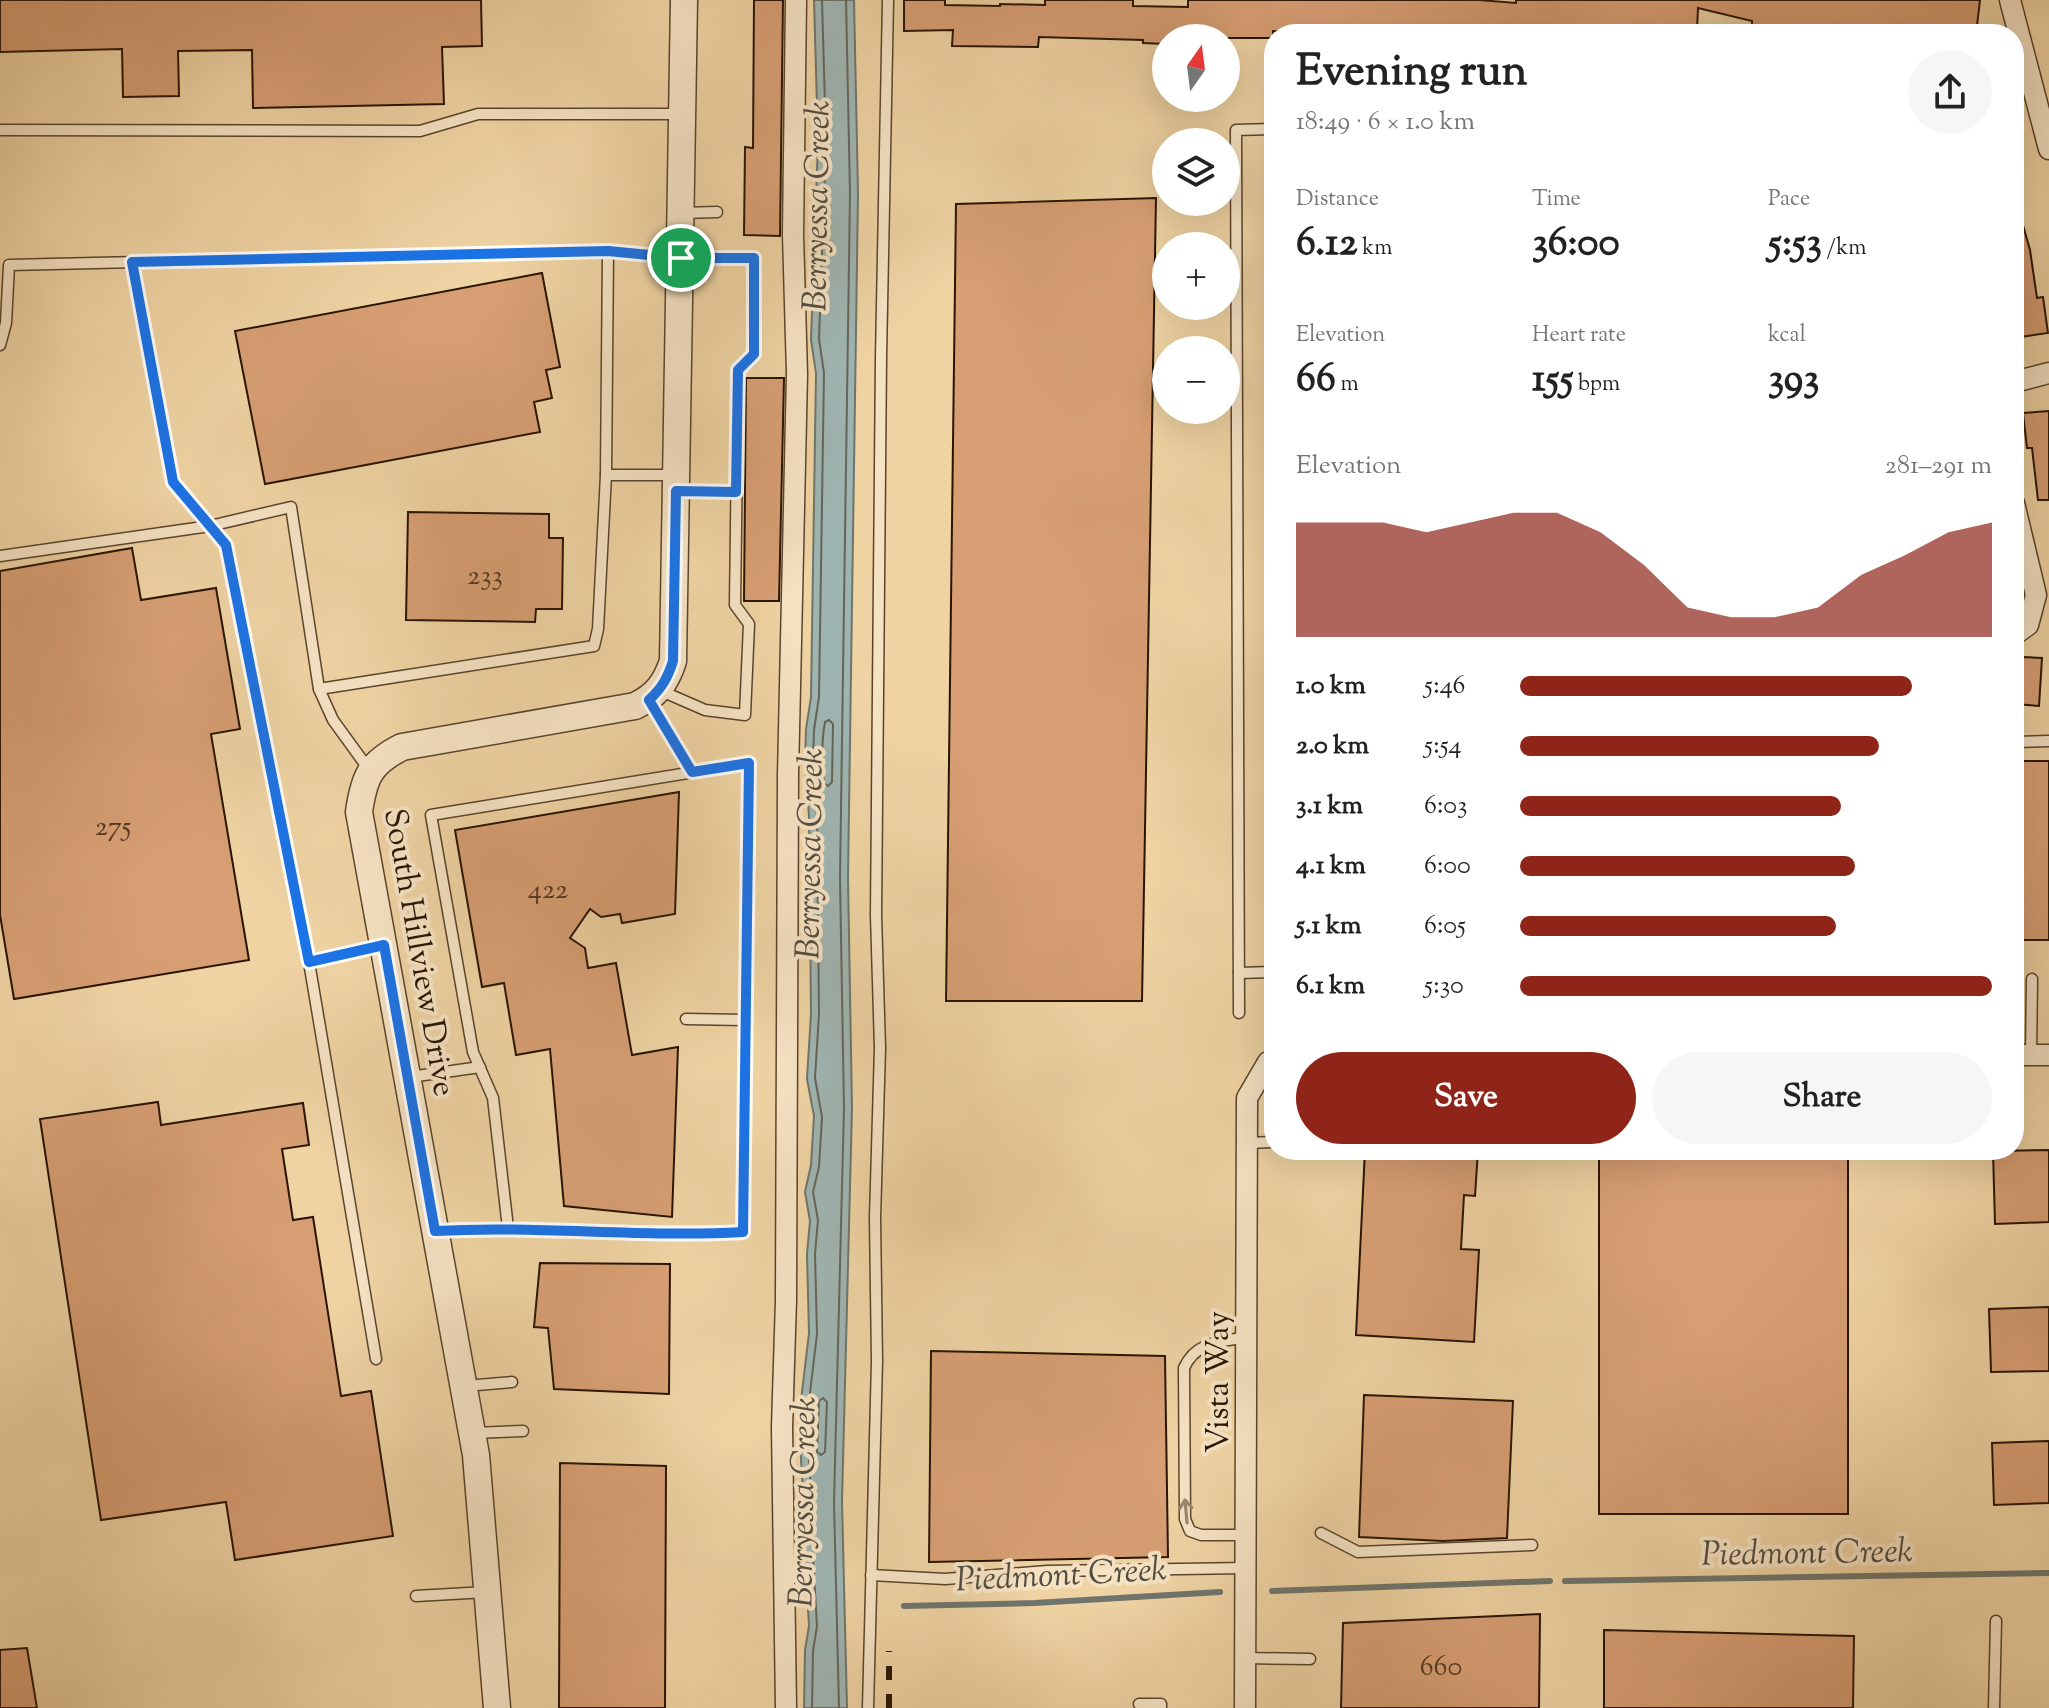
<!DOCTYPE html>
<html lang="en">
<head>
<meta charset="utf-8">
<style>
  body { margin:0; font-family:"Sorts Mill Goudy",serif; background:#f6f6f6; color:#222; height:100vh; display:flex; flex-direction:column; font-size:30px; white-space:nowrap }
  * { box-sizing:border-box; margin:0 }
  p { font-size:26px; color:#767676 }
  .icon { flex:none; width:44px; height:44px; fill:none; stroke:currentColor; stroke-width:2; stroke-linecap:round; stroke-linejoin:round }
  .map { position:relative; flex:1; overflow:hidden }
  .panel { position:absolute; left:1264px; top:24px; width:760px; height:1136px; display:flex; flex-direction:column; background:#fff; border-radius:32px; box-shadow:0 8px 32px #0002 }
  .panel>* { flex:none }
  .needle { width:52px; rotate:14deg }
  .fabs { position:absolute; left:1152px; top:24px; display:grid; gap:16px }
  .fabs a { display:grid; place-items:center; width:88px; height:88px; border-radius:50%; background:#fff; box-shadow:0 8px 32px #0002; font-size:40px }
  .pin { position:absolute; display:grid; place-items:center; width:68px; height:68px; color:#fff; margin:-34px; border:4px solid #fff; border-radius:50%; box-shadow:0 2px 8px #0007 }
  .round { display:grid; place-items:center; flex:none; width:84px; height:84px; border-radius:42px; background:#f6f6f6 }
  .summary { display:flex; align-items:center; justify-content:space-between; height:136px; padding:0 32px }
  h1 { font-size:44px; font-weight:800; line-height:60px }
  .figures { display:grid; grid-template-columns:repeat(3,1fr); gap:12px; height:136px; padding:8px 32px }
  .figures div { display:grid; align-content:center }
  .figures b { font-size:40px; font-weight:800 }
  .figures small { font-size:22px; font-weight:400 }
  .figures p { font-size:22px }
  .chart { height:224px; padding:16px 32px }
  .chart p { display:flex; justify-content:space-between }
  .chart svg { width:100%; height:144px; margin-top:8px; fill:#8f2418; opacity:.7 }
  .cta { display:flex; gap:16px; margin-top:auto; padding:16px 32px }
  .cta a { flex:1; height:92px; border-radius:48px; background:#8f2418; color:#fff; font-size:32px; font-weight:800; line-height:92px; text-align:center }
  .cta a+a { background:#f6f6f6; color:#222 }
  ul { padding:0 32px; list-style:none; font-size:26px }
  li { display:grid; grid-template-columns:128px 96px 1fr; align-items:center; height:60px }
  li i { height:20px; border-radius:10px; background:#8f2418 }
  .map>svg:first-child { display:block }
</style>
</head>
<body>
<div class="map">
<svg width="2049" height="1708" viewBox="0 0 2049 1708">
  <rect width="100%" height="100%" fill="#efd3a3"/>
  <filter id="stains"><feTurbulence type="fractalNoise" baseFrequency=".0025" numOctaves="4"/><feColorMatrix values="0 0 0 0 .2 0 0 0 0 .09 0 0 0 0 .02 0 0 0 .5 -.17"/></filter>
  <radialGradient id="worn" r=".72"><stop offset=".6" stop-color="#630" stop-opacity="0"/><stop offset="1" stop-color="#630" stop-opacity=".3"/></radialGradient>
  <polygon fill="#9fb5b2" stroke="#6f756c" stroke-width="2" points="814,0 854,0 858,193 848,878 852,1108 842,1502 847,1708 804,1708 805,1650 809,1626 805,1557 806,1504 802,1480 799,1417 809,1333 807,1254 810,1221 805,1192 811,1165 814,1116 807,1079 811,1014 809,816 805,763 806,729 811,697 816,373 811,340 818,141"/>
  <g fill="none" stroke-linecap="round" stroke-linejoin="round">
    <g stroke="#64655b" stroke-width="2">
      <path d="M 829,720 L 833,724 L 832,782 L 828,786 L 824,783 C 822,763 821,742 825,722 Z"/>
      <polygon points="823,1398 827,1402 825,1452 821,1455 817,1452 819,1401"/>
      <polyline points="812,1708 813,1651 817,1626 813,1557 814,1504 810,1478 807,1418 817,1334 815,1254 818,1220 813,1192 819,1167 822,1117 815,1078 819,1014 817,816 813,763 814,730 819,697 824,373 819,339 826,141 822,0"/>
      <polyline points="839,1708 834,1502 844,1108 840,878 850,193 846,0"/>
    </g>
    <g stroke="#6f756c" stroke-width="6">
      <polyline points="1565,1581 2049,1573"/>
      <polyline points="1272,1591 1550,1581"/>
      <polyline points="904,1606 1035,1603 1220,1592"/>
    </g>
  </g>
  <g fill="#d79e73" stroke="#281504" stroke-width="2">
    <polygon points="0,0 481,0 482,46 442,47 444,104 253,108 252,50 178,51 179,96 123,97 122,49 0,52"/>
    <polygon points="754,0 783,0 780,236 744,235 745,147 753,148"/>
    <polygon points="904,0 945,0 945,5 1000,6 1000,4 1045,5 1045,0 1133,0 1133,6 1188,7 1188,0 1479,0 1516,3 1516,0 1980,0 1976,34 1893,34 1893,30 1839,26 1752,26 1752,21 1698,8 1697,30 1556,31 1556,34 1456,34 1414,31 1414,34 1312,34 1273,31 1273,38 1166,38 1166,44 1143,43 1143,40 1039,37 1038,47 952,46 953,30 904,31"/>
    <polygon points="1156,198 1142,1001 946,1001 956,204"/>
    <polygon points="2019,211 2030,250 2037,298 2043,297 2048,333 2014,338 2014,212"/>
    <polygon points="542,273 560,367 546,370 552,398 534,402 540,432 265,484 235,331"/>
    <polygon points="746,378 784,378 779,601 744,601"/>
    <polygon points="2049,411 2049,500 2038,500 2032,448 2027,448 2023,413"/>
    <polygon points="408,512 549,514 549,538 563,538 562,609 536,609 535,622 406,620"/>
    <polygon points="132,548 141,600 216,588 240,729 211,734 249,960 14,999 0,915 0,571"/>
    <polygon points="2022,657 2042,658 2039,706 2014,704 2014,662 2022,662"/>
    <rect x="2014" y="761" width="35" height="179"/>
    <polygon points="679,792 675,914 622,923 620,914 601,917 590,909 570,938 585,948 588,968 616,963 632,1055 678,1047 672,1217 564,1206 550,1049 516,1055 504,983 482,987 455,830"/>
    <polygon points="158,1102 161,1125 303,1103 309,1145 282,1149 293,1220 313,1217 341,1396 371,1391 393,1536 235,1560 226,1502 101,1520 40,1119"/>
    <polygon points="1365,1150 1478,1150 1475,1196 1464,1195 1461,1249 1479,1250 1474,1342 1356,1335"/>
    <rect x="1599" y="1150" width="249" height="364"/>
    <polygon points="2049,1150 2049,1222 1995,1224 1993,1151"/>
    <polygon points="540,1263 670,1264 669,1394 554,1389 548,1328 534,1327"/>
    <polygon points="2049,1307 2049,1371 1991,1372 1989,1309"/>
    <polygon points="931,1351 1165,1356 1168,1557 929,1562"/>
    <polygon points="1364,1395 1513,1401 1507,1538 1443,1541 1359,1537"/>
    <polygon points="2049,1441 2049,1503 1994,1505 1992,1443"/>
    <polygon points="560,1463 666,1466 665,1708 559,1708"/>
    <polygon points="1540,1614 1539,1708 1341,1708 1343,1623"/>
    <polygon points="1604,1630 1854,1636 1853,1708 1604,1708"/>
    <polygon points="27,1648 37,1708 0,1708 0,1650"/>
  </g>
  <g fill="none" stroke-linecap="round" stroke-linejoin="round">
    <defs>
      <g id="service">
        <polyline points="0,130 420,131 478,114 679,114"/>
        <polyline points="683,213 717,212"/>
        <polyline points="132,262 173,482 226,545 309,962 376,1359"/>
        <polyline points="0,345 6,323 9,265 608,251 681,258 754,258 754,354 738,370 735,605 749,624 745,715 705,710 659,690"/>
        <polyline points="606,475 676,475"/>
        <polyline points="678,491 736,492"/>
        <polyline points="0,556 210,526 291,507 319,689 333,720 370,771"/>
        <polyline points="319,689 594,646 598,629 606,475 608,251"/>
        <polyline points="649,700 692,772"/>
        <polyline points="2014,742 2049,741"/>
        <polyline points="309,962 382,946"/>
        <polyline points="1239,973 1274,972"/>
        <polyline points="1239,1013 1236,130 1274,129"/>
        <polyline points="686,1019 745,1020"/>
        <polyline points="2031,1055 2032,979"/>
        <polyline points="410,1077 480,1067"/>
        <polyline points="1247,1143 1274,1142"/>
        <path d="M 437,1231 C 539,1225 641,1238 743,1232 L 749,763 L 431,815 L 473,1052 L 493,1098 L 508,1228"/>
        <polyline points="465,1386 512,1382"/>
        <polyline points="474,1433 523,1431"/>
        <polyline points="1321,1533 1358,1552 1532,1545"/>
        <path d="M 1247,1535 L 1201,1535 L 1190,1531 L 1185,1519 L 1184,1368 C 1196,1341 1221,1342 1247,1337"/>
        <polyline points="871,1575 945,1579 1047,1571 1247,1568"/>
        <polyline points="416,1596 486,1592"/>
        <polyline points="1246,1658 1310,1659"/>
        <polyline points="1139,1704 1161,1704 1161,1708"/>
        <polyline points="868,1708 877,1361 875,1218 880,1048 876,915 881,357 888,0"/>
        <polyline points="1994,1708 1996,1621"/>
      </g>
      <g id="minor">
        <polyline points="2010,0 2049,149"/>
        <polyline points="2014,382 2049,373"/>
        <polyline points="2014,503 2036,595 2028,625 2014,635"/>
        <polyline points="2014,1055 2049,1055"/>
        <polyline points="786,1708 782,1427 786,1300 788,775 797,374 793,234 796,0"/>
        <polyline points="1245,1708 1247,1098 1268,1062 1274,1059"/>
      </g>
      <path id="tertiary" d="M 497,1708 L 476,1455 L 359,812 C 364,777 370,763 402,747 L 635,706 C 656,696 666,683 673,661 L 684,0"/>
    </defs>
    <use href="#service" stroke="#5a442c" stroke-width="13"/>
    <use href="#minor" stroke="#5a442c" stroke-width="23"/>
    <use href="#tertiary" stroke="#5a442c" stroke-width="29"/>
    <use href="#service" stroke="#f5e2c3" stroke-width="10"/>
    <use href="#minor" stroke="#f5e2c3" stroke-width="20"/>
    <use href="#tertiary" stroke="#f5e2c3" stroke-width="26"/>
    <polyline stroke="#281504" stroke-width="6" stroke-dasharray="14 14" stroke-linecap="butt" points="889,1708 889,1651"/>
  </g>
  <defs><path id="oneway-shaft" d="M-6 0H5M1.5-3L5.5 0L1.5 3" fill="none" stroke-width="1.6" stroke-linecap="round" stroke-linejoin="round" transform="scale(2)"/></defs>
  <use stroke="#99866d" href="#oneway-shaft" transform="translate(1186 1511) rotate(-95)"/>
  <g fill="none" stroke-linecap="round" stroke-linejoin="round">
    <defs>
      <path id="route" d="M 608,251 L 681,258 L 754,258 L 754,354 L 738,370 L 736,492 L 676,491 L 673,661 C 668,677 662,688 649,700 L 692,772 L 749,763 L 743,1232 C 640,1238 538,1225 435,1231 L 384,945 L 309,962 L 226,545 L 173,482 L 132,262 Z"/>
    </defs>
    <use href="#route" stroke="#fff" stroke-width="16"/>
    <use href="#route" stroke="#1a73e8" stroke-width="10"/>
  </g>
  <g text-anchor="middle" stroke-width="8" stroke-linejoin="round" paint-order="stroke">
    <g font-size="28" fill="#543720">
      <text x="485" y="584">233</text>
      <text x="113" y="835">275</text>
      <text x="548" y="898">422</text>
      <text x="1441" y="1675">660</text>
    </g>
    <g font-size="32" fill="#281504" stroke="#f5e2c3">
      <text transform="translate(421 952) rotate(80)" y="11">South Hillview Drive</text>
      <text transform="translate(1217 1382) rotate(-90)" y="11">Vista Way</text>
    </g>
    <g font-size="34" font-style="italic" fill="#524d41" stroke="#f5e2c3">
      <text transform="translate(815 206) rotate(-89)" y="12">Berryessa Creek</text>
      <text transform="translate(808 854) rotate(-89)" y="12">Berryessa Creek</text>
      <text transform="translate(801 1502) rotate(-89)" y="12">Berryessa Creek</text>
      <text transform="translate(1807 1551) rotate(-1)" y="12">Piedmont Creek</text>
      <text transform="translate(1061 1573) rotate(-3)" y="12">Piedmont Creek</text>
    </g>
  </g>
  <rect width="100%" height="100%" filter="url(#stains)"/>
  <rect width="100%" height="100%" fill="url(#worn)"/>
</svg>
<div class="fabs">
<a><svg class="needle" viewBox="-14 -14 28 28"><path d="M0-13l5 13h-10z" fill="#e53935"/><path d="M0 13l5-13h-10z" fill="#767676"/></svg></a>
<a><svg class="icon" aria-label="layers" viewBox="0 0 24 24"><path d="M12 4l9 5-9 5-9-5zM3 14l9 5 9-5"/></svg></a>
<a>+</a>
<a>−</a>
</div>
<div class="pin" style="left:681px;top:258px;background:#1e9e55"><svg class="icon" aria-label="arrive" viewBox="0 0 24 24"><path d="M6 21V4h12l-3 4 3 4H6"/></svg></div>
<section class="panel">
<div class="summary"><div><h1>Evening run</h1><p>18:49 · 6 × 1.0 km</p></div><a class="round"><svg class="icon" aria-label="share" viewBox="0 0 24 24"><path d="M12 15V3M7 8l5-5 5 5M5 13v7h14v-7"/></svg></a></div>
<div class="figures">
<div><p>Distance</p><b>6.12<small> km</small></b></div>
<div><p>Time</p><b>36:00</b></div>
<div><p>Pace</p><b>5:53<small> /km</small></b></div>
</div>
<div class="figures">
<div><p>Elevation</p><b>66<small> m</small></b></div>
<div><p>Heart rate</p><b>155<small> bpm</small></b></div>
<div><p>kcal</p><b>393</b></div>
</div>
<div class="chart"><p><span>Elevation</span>281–291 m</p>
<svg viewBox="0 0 160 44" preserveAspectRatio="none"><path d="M0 44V9L10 9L20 9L30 12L40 9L50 6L60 6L70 12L80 22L90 35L100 38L110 38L120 35L130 25L140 19L150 12L160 9V44z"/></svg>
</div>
<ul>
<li><b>1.0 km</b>5:46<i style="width:83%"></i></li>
<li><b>2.0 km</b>5:54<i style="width:76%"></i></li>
<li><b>3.1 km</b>6:03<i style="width:68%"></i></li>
<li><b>4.1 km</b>6:00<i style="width:71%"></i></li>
<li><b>5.1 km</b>6:05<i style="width:67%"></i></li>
<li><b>6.1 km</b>5:30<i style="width:100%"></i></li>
</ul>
<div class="cta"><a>Save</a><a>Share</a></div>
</section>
</div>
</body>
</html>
